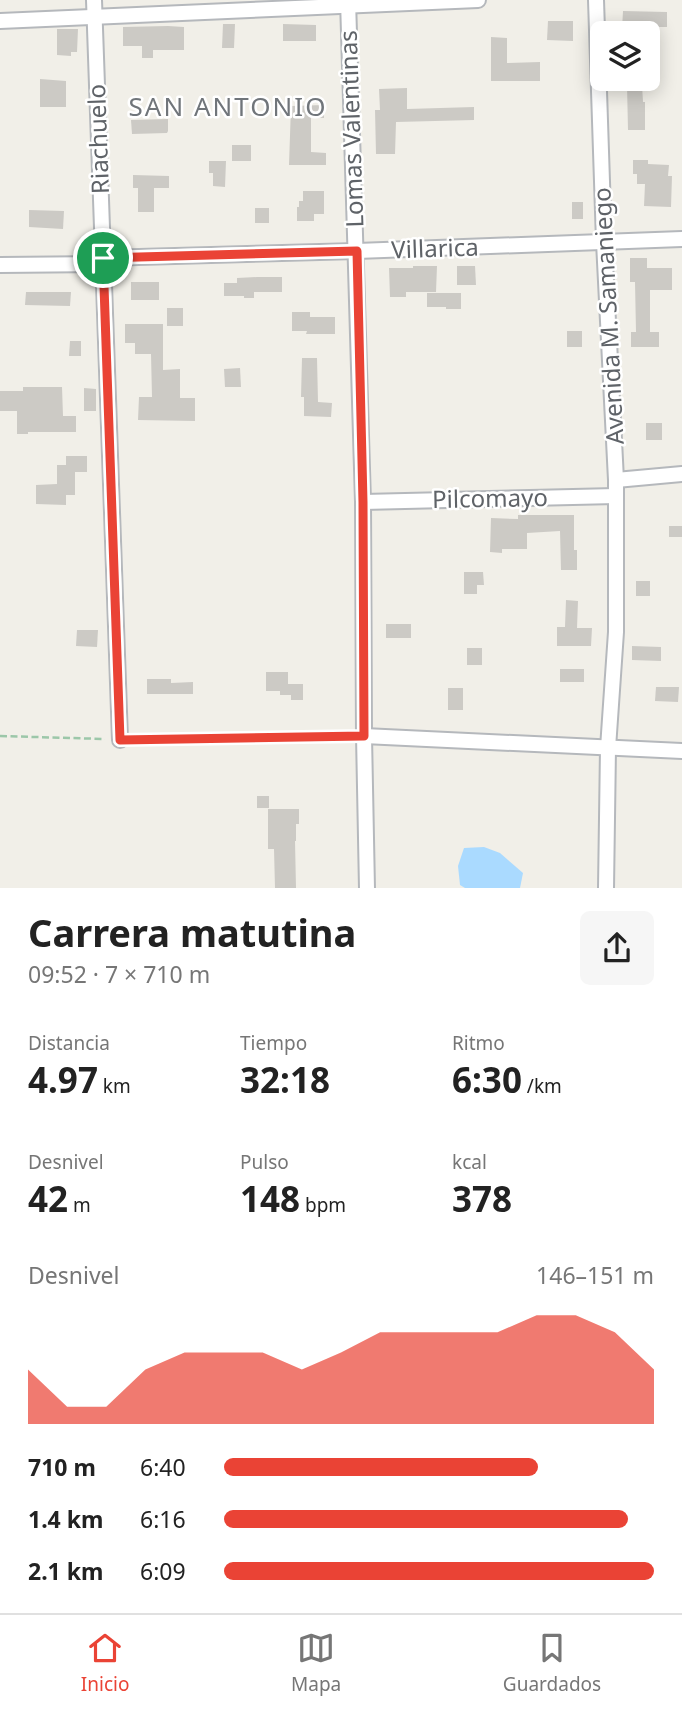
<!DOCTYPE html>
<html lang="es">
<head>
<meta charset="utf-8">
<style>
  body { margin:0; font-family:"Noto Sans",sans-serif; background:#f6f6f6; color:#222; height:100vh; display:flex; flex-direction:column; font-size:26px; white-space:nowrap }
  * { box-sizing:border-box; margin:0 }
  p { font-size:23px; color:#767676 }
  .icon { flex:none; width:38px; height:38px; fill:none; stroke:currentColor; stroke-width:2; stroke-linecap:round; stroke-linejoin:round }
  .map { position:relative; height:888px; overflow:hidden }
  .details { display:flex; flex-direction:column; background:#fff; flex:1 }
  .details>* { flex:none }
  .fabs { position:absolute; left:590px; top:21px; display:grid; gap:14px }
  .fabs a { display:grid; place-items:center; width:70px; height:70px; border-radius:10px; background:#fff; box-shadow:0 4px 18px #0003; font-size:35px }
  .pin { position:absolute; display:grid; place-items:center; width:60px; height:60px; color:#fff; margin:-30px; border:4px solid #fff; border-radius:50%; box-shadow:0 2px 7px #0007 }
  .round { display:grid; place-items:center; flex:none; width:74px; height:74px; border-radius:10px; background:#f6f6f6 }
  .overview { display:flex; align-items:center; justify-content:space-between; height:119px; padding:0 28px }
  h1 { font-size:38px; font-weight:700; line-height:52px }
  .metrics { display:grid; grid-template-columns:repeat(3,1fr); gap:10px; height:119px; padding:7px 28px }
  .metrics div { display:grid; align-content:center }
  .metrics b { font-size:35px; font-weight:700 }
  .metrics small { font-size:19px; font-weight:400 }
  .metrics p { font-size:19px }
  .chart { height:196px; padding:14px 28px }
  .chart p { display:flex; justify-content:space-between }
  .chart svg { width:100%; height:126px; margin-top:7px; fill:#ea4335; opacity:.7 }
  ul { padding:0 28px; list-style:none; font-size:23px }
  li { display:grid; grid-template-columns:112px 84px 1fr; align-items:center; height:52px }
  li i { height:18px; border-radius:9px; background:#ea4335 }
  .tabs { display:flex; justify-content:space-around; align-items:center; height:98px; border-top:2px solid #e0e0e0; background:#fff; font-size:19px; color:#767676 }
  .tabs a { display:grid; justify-items:center; gap:4px }
  .tabs .current { color:#ea4335 }
  .map>svg:first-child { display:block }
</style>
</head>
<body>
<div class="map">
<svg width="682" height="889" viewBox="0 0 682 889">
  <rect width="100%" height="100%" fill="#f1efe8"/>
  <polygon fill="#aadaff" points="484,847 500,853 523,873 520,888 465,888 460,885 458,866 464,848"/>
  <g fill="#cccac5">
    <polygon points="623,11 667,12 667,27 645,27 645,30 622,29"/>
    <polygon points="548,21 573,21 573,41 547,40"/>
    <polygon points="223,24 235,24 234,48 222,48"/>
    <polygon points="283,24 316,25 316,41 283,41"/>
    <polygon points="168,26 184,27 184,50 153,50 153,58 142,58 142,46 123,46 123,27"/>
    <polygon points="57,29 78,29 77,52 71,52 71,56 57,55"/>
    <polygon points="491,37 507,38 507,63 540,62 540,81 491,81"/>
    <polygon points="40,79 66,81 66,107 40,107"/>
    <polygon points="627,85 642,85 643,102 645,102 645,130 628,130"/>
    <polygon points="407,88 407,109 474,107 474,120 396,122 395,154 376,154 375,110 380,110 379,89"/>
    <polygon points="324,105 324,118 311,118 311,152 326,153 326,165 289,165 291,106"/>
    <polygon points="168,119 168,131 167,133 132,134 131,120"/>
    <rect x="232" y="145" width="19" height="16"/>
    <polygon points="633,160 648,160 648,164 669,165 668,176 672,176 671,207 644,206 645,184 637,184 637,174 633,174"/>
    <polygon points="209,161 226,161 225,187 213,186 213,173 209,173"/>
    <polygon points="133,175 169,176 169,188 154,188 154,212 138,212 138,188 133,188"/>
    <polygon points="303,191 324,191 324,214 314,214 314,221 297,221 297,207 299,207 299,201 303,201"/>
    <rect x="572" y="202" width="11" height="17"/>
    <rect x="255" y="208" width="14" height="15"/>
    <polygon points="29,210 64,211 63,229 29,227"/>
    <polygon points="630,258 647,258 647,268 672,268 672,290 650,290 650,332 659,332 659,347 631,347 631,332 636,332 635,282 630,282"/>
    <polygon points="413,266 437,266 436,292 406,292 406,297 390,297 389,268 413,268"/>
    <polygon points="457,266 475,266 476,285 457,285"/>
    <polygon points="257,277 282,277 282,292 254,292 254,298 244,298 244,296 224,296 224,283 237,283 237,278"/>
    <rect x="131" y="282" width="28" height="18"/>
    <polygon points="26,292 71,292 70,306 25,305"/>
    <polygon points="427,293 461,293 461,309 446,309 446,307 427,307"/>
    <rect x="167" y="308" width="16" height="18"/>
    <polygon points="292,312 310,312 310,317 335,317 335,334 306,334 307,331 292,331"/>
    <polygon points="125,324 163,324 163,370 180,369 180,398 195,398 195,421 138,420 139,397 152,397 151,354 135,354 135,343 125,343"/>
    <rect x="567" y="331" width="15" height="16"/>
    <polygon points="70,341 81,341 81,356 69,356"/>
    <polygon points="302,358 317,358 318,402 332,403 331,417 304,416 304,397 301,397"/>
    <polygon points="240,368 241,387 225,387 224,369"/>
    <polygon points="23,387 62,387 63,416 76,416 76,432 28,432 28,434 17,434 17,411 0,411 0,391 23,391"/>
    <polygon points="84,388 96,389 96,411 84,411"/>
    <rect x="646" y="423" width="16" height="17"/>
    <polygon points="66,456 87,456 87,472 75,472 75,495 66,495 66,505 36,504 36,485 57,484 57,465 66,465"/>
    <polygon points="518,515 574,515 574,550 577,550 577,570 561,570 560,531 527,533 527,549 502,549 502,553 490,552 491,518 518,519"/>
    <rect x="669" y="526" width="13" height="11"/>
    <polygon points="464,572 483,572 484,585 477,585 477,594 464,594"/>
    <rect x="636" y="581" width="14" height="15"/>
    <polygon points="566,600 578,601 577,628 592,628 591,646 557,646 557,627 565,627"/>
    <rect x="386" y="624" width="25" height="14"/>
    <polygon points="77,630 98,630 97,647 76,646"/>
    <polygon points="632,646 661,647 661,661 632,660"/>
    <rect x="467" y="648" width="15" height="17"/>
    <rect x="560" y="669" width="24" height="13"/>
    <polygon points="266,672 288,672 288,684 303,684 303,700 291,700 291,695 280,695 280,691 266,691"/>
    <polygon points="147,679 171,679 171,683 193,682 193,694 147,694"/>
    <polygon points="656,687 679,687 678,702 655,701"/>
    <rect x="448" y="688" width="15" height="22"/>
    <rect x="257" y="796" width="12" height="12"/>
    <polygon points="268,809 299,809 299,824 296,824 296,841 295,841 296,888 275,888 274,849 268,849"/>
  </g>
  <g fill="none" stroke-linecap="round" stroke-linejoin="round">
    <defs>
      <g id="minor">
        <polyline points="94,0 120,740"/>
        <polyline points="348,0 363,502 364,736 367,889"/>
        <polyline points="596,0 604,242 616,480 616,632 608,748 606,889"/>
        <polyline points="0,21 478,0"/>
        <polyline points="103,258 357,251 682,239"/>
        <polyline points="0,265 104,264"/>
        <polyline points="616,480 682,474"/>
        <polyline points="363,502 616,496"/>
        <polyline points="364,736 682,751"/>
      </g>
    </defs>
    <use href="#minor" stroke="#b5b8bc" stroke-width="18"/>
    <g stroke="#9cc7a9" stroke-width="2.5" stroke-dasharray="7 3.5" stroke-linecap="butt">
      <polyline points="0,736 105,739"/>
      <polyline points="133,740 350,736"/>
    </g>
    <use href="#minor" stroke="#fff" stroke-width="14"/>
  </g>
  <g fill="none" stroke-linecap="round" stroke-linejoin="round">
    <defs>
      <polygon id="route" points="357,251 363,502 364,736 120,740 103,258"/>
    </defs>
    <use href="#route" stroke="#fff" stroke-width="14"/>
    <use href="#route" stroke="#ea4335" stroke-width="9"/>
  </g>
  <g text-anchor="middle" stroke-width="5" stroke-linejoin="round" paint-order="stroke">
    <g font-size="24" fill="#5f6368" stroke="#fff">
      <text transform="translate(352 129) rotate(-92)" y="8">Lomas Valentinas</text>
      <text transform="translate(99 139) rotate(-92)" y="8">Riachuelo</text>
      <text transform="translate(435 249) rotate(-2)" y="8">Villarica</text>
      <text transform="translate(609 316) rotate(-93)" y="8">Avenida M. Samaniego</text>
      <text transform="translate(490 499) rotate(-1)" y="8">Pilcomayo</text>
    </g>
    <g font-size="26" letter-spacing="2" fill="#70757a" stroke="#fff">
      <text x="228" y="116">SAN ANTONIO</text>
    </g>
  </g>
</svg>
<div class="fabs">
<a><svg class="icon" aria-label="layers" viewBox="0 0 24 24"><path d="M12 4l9 5-9 5-9-5zM3 14l9 5 9-5"/></svg></a>
</div>
<div class="pin" style="left:103px;top:258px;background:#1e9e55"><svg class="icon" aria-label="arrive" viewBox="0 0 24 24"><path d="M6 21V4h12l-3 4 3 4H6"/></svg></div>
</div>
<section class="details">
<div class="overview"><div><h1>Carrera matutina</h1><p>09:52 · 7 × 710 m</p></div><a class="round"><svg class="icon" aria-label="share" viewBox="0 0 24 24"><path d="M12 15V3M7 8l5-5 5 5M5 13v7h14v-7"/></svg></a></div>
<div class="metrics">
<div><p>Distancia</p><b>4.97<small> km</small></b></div>
<div><p>Tiempo</p><b>32:18</b></div>
<div><p>Ritmo</p><b>6:30<small> /km</small></b></div>
</div>
<div class="metrics">
<div><p>Desnivel</p><b>42<small> m</small></b></div>
<div><p>Pulso</p><b>148<small> bpm</small></b></div>
<div><p>kcal</p><b>378</b></div>
</div>
<div class="chart"><p><span>Desnivel</span>146–151 m</p>
<svg viewBox="0 0 160 44" preserveAspectRatio="none"><path d="M0 44V25L10 38L20 38L30 25L40 19L50 19L60 19L70 25L80 19L90 12L100 12L110 12L120 12L130 6L140 6L150 12L160 25V44z"/></svg>
</div>
<ul>
<li><b>710 m</b>6:40<i style="width:73%"></i></li>
<li><b>1.4 km</b>6:16<i style="width:94%"></i></li>
<li><b>2.1 km</b>6:09<i style="width:100%"></i></li>
</ul>
</section>
<nav class="tabs">
<a class="current"><svg class="icon" aria-label="home" viewBox="0 0 24 24"><path d="M3 11l9-7 9 7M6 9v11h12V9"/></svg>Inicio</a>
<a><svg class="icon" aria-label="map" viewBox="0 0 24 24"><path d="M3 6l6-2 6 2 6-2v14l-6 2-6-2-6 2zM9 4v14M15 6v14"/></svg>Mapa</a>
<a><svg class="icon" aria-label="saved" viewBox="0 0 24 24"><path d="M7 4h10v16l-5-4-5 4z"/></svg>Guardados</a>
</nav>
</body>
</html>
